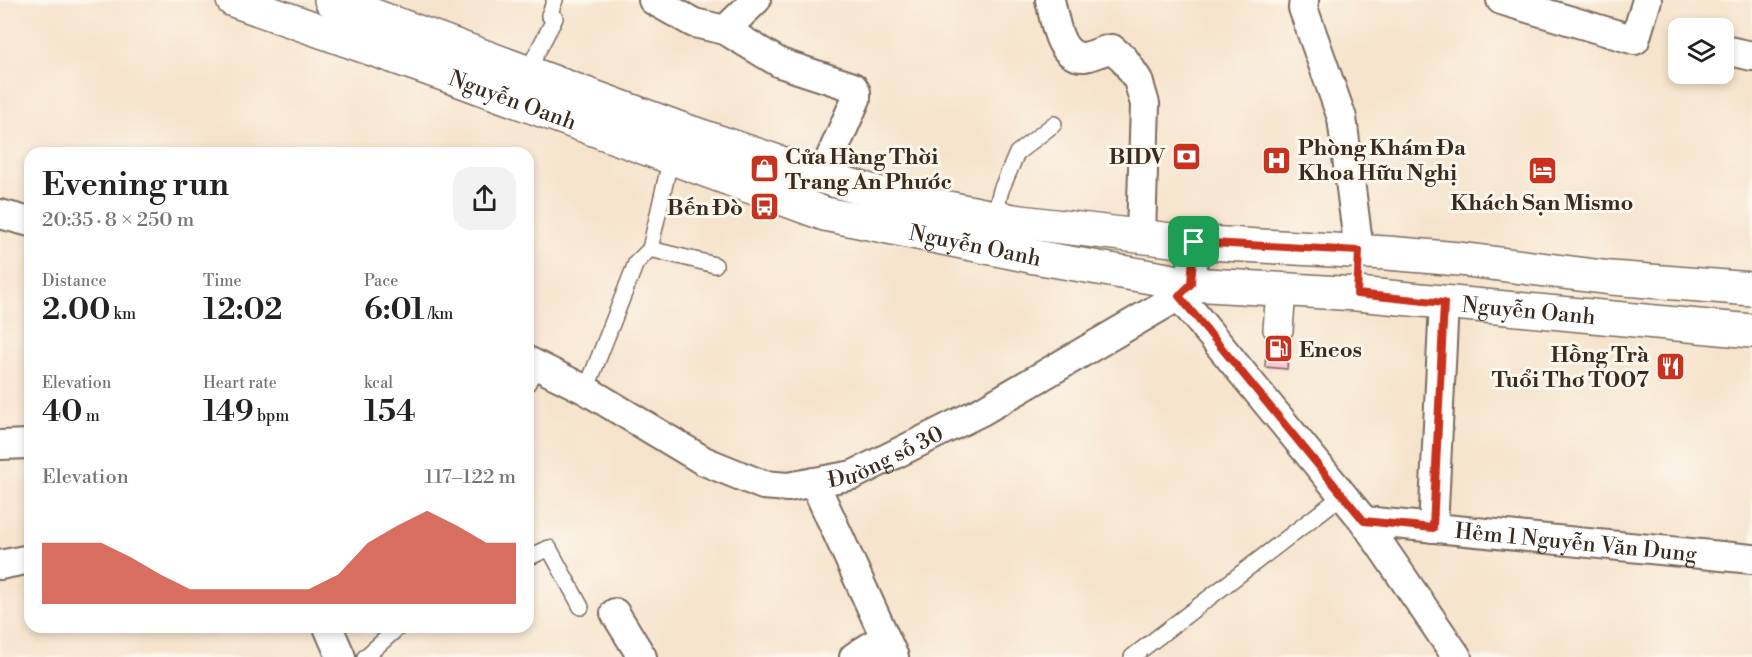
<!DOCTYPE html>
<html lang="en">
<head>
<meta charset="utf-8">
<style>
  body { margin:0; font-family:"Libre Bodoni",serif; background:#f2f2f2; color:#222; height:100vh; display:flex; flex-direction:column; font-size:22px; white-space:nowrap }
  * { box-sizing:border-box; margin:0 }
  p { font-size:20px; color:#767676 }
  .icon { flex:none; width:33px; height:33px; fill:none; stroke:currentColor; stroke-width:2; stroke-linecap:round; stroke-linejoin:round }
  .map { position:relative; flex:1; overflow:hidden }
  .sheet { position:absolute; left:24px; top:147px; width:510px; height:486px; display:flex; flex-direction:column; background:#fff; border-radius:18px; box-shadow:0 3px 9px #0003 }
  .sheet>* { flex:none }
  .buttons { position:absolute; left:1668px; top:18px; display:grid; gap:12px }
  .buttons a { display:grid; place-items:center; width:66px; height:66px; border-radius:12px; background:#fff; box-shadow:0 3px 9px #0003; font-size:30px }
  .pin { position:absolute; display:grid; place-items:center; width:51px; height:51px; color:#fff; margin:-26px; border-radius:12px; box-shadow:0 3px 9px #0006 }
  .round { display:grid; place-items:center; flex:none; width:63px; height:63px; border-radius:18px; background:#f2f2f2 }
  .headline { display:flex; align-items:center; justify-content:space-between; height:102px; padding:0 18px }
  h1 { font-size:33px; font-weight:600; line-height:45px }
  .metrics { display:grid; grid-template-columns:repeat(3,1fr); gap:9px; height:102px; padding:6px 18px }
  .metrics div { display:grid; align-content:center }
  .metrics b { font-size:30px; font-weight:600 }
  .metrics small { font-size:16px; font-weight:400 }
  .metrics p { font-size:16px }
  .chart { height:168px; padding:12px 18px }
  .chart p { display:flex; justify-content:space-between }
  .chart svg { width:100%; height:108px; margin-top:6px; fill:#c8321e; opacity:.7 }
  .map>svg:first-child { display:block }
</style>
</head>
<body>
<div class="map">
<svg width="1752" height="657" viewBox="0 0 1752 657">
  <rect width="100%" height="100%" fill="#fbf7ec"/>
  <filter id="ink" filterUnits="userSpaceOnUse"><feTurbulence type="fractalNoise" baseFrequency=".0167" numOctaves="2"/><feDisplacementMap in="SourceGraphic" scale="12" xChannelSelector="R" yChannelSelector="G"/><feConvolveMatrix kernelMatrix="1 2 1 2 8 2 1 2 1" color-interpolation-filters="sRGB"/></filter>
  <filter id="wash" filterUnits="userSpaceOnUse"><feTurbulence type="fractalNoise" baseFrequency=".008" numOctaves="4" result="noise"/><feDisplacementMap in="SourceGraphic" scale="24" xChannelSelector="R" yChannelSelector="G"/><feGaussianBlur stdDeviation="1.35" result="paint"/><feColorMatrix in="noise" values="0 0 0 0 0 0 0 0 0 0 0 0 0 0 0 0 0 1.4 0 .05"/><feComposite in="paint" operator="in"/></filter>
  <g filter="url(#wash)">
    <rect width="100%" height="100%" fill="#f6e3cc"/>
    <g id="blocks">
      <polygon fill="#f7a6c5" points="1278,337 1284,341 1289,340 1287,369 1265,367 1267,339 1271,340"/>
    </g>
  </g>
  <g filter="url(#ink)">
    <use href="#blocks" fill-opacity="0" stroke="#7c6b5b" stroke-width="1.5"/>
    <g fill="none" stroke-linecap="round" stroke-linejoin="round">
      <defs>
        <g id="lane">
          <polyline points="527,72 555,18 549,15 555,0"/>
          <polyline points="671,157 650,249 715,265"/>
          <polyline points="994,218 1001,190 1017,153 1054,124"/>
          <polyline points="1271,330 1274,289"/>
          <polyline points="1285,331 1288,289"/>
          <polyline points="528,383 536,365"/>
          <polyline points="586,390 636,263 650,249"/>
          <polyline points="528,558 549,548 581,607"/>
          <polyline points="365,657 399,627"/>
          <polyline points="1132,657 1343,495"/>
        </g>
        <g id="street">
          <polyline points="653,0 694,23 725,30 780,63 853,87 856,92 856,99 822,177"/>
          <path d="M 1050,0 C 1055,19 1058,58 1084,57 C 1093,56 1102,50 1112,49 L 1124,59 L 1138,80 L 1145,104 L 1141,235"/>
          <polyline points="1304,0 1303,8 1342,118 1359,251"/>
          <polyline points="1501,0 1635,40 1647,0"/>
          <polyline points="725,30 756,0"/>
          <polyline points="1725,50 1752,56"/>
          <polyline points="0,214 30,222"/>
          <polyline points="1179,296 1364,521 1457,657"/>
          <path id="s1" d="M 528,361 L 586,390 L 704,461 L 763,485 L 788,487 L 853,475 L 982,411 L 1179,296 L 1191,284 L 1194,242"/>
          <polyline points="0,445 30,444"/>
          <polyline points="814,482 894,657"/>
          <path id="s2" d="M 1364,521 L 1752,559"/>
          <polyline points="1433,528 1444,303"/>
          <polyline points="0,565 30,559"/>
          <polyline points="615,613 642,657"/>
          <polyline points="328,627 341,657"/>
          <polyline points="854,657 884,638"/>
        </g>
        <g id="primary">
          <path id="s3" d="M 233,0 L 446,75 L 825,214 L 1035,257 L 1191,284 L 1357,294 L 1752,331"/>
          <polyline points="331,0 675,127 822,177 892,197 1013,221 1188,242 1387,253 1459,259 1611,278 1752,289"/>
        </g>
      </defs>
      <use href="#lane" stroke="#7c6b5b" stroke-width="18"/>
      <use href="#street" stroke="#7c6b5b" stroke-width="32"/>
      <use href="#primary" stroke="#7c6b5b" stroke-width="36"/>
      <use href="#lane" stroke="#fff" stroke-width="15"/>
      <use href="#street" stroke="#fff" stroke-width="28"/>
      <use href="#primary" stroke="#fff" stroke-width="33"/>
    </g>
  </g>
  <g fill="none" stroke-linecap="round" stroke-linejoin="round" filter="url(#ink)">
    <defs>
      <polygon id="route" points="1194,242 1359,251 1357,294 1444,303 1433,528 1364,521 1179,296 1191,284"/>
    </defs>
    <use href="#route" stroke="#fff" stroke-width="12"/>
    <use href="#route" stroke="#c8321e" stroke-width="8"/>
  </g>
  <defs>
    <symbol id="bank-square" viewBox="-11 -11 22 22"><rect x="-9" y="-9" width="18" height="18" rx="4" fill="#c8321e" stroke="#fbf7ec"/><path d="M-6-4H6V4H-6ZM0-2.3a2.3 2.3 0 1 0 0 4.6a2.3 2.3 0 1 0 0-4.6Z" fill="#fff"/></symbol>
    <symbol id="hospital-square" viewBox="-11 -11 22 22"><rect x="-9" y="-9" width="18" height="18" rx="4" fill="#c8321e" stroke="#fbf7ec"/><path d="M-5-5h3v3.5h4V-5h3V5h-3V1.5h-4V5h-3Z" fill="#fff"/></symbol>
    <symbol id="shop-square" viewBox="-11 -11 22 22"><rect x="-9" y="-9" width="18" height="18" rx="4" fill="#c8321e" stroke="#fbf7ec"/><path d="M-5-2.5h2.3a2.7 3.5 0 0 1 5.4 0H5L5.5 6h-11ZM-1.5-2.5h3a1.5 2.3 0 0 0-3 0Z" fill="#fff"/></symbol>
    <symbol id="hotel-square" viewBox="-11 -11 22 22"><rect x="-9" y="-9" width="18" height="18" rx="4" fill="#c8321e" stroke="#fbf7ec"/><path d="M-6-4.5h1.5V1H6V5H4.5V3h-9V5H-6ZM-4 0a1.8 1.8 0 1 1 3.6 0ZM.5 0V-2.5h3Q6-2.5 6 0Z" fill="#fff"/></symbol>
    <symbol id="bus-square" viewBox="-11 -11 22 22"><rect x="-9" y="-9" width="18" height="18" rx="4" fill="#c8321e" stroke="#fbf7ec"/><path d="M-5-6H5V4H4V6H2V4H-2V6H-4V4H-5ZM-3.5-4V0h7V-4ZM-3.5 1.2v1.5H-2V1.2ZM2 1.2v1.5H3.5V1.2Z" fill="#fff"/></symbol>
    <symbol id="fuel-square" viewBox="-11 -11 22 22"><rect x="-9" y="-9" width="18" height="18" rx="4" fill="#c8321e" stroke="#fbf7ec"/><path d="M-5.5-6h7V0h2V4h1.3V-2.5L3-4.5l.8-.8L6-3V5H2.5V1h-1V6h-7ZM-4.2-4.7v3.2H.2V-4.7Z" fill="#fff"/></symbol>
    <symbol id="restaurant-square" viewBox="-11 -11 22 22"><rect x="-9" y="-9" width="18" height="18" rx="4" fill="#c8321e" stroke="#fbf7ec"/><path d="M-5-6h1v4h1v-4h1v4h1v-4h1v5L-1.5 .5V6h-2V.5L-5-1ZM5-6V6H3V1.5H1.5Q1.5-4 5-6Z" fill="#fff"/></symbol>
  </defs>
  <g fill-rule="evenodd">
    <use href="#bank-square" x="1170" y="140" width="33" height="33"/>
    <use href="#hospital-square" x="1260" y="144" width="33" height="33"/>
    <use href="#shop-square" x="748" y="152" width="33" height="33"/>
    <use href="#hotel-square" x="1526" y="154" width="33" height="33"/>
    <use href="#bus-square" x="748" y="190" width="33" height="33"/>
    <use href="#fuel-square" x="1262" y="332" width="33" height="33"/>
    <use href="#restaurant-square" x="1654" y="350" width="33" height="33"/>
  </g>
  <g text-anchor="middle" stroke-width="6" stroke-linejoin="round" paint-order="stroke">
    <g font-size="22" fill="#3b2a1e" stroke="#fbf7ec">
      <text dy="8" stroke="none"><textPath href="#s3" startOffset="297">Nguyễn Oanh</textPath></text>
      <text dy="8" stroke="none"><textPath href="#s3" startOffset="783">Nguyễn Oanh</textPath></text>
      <text dy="8" stroke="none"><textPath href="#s3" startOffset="1341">Nguyễn Oanh</textPath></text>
      <text dy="8" stroke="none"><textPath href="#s1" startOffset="394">Đường số 30</textPath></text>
      <text dy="8" stroke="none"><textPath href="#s2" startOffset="213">Hẻm 1 Nguyễn Văn Dung</textPath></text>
    </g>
    <g font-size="22" font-weight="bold" fill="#3b2a1e" stroke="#fbf7ec" text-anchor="start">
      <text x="1298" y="155">Phòng Khám Đa<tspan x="1298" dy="25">Khoa Hữu Nghị</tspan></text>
      <text x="785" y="164">Cửa Hàng Thời<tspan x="785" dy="25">Trang An Phước</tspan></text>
      <text x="1165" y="164" text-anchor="end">BIDV</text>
      <text x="1542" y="210" text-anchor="middle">Khách Sạn Mismo</text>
      <text x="743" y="215" text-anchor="end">Bến Đò</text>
      <text x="1299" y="357">Eneos</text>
      <text x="1649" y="362" text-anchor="end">Hồng Trà<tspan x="1649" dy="25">Tuổi Thơ T007</tspan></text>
    </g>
  </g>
</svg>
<div class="buttons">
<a><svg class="icon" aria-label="layers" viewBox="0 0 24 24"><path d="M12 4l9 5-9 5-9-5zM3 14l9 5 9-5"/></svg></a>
</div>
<div class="pin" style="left:1194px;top:242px;background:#1e9e55"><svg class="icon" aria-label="arrive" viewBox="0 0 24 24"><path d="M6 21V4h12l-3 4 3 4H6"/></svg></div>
<section class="sheet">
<div class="headline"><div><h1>Evening run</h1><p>20:35 · 8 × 250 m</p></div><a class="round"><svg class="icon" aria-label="share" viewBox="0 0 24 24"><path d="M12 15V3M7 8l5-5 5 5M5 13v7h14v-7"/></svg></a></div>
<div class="metrics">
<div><p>Distance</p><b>2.00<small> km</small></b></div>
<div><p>Time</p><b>12:02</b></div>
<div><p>Pace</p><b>6:01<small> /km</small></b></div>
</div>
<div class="metrics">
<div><p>Elevation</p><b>40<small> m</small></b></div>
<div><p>Heart rate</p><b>149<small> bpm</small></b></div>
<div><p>kcal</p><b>154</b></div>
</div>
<div class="chart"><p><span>Elevation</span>117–122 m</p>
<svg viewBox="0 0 160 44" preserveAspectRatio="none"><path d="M0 44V19L10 19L20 19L30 25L40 32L50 38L60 38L70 38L80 38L90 38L100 32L110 19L120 12L130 6L140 12L150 19L160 19V44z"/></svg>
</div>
</section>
</div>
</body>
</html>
